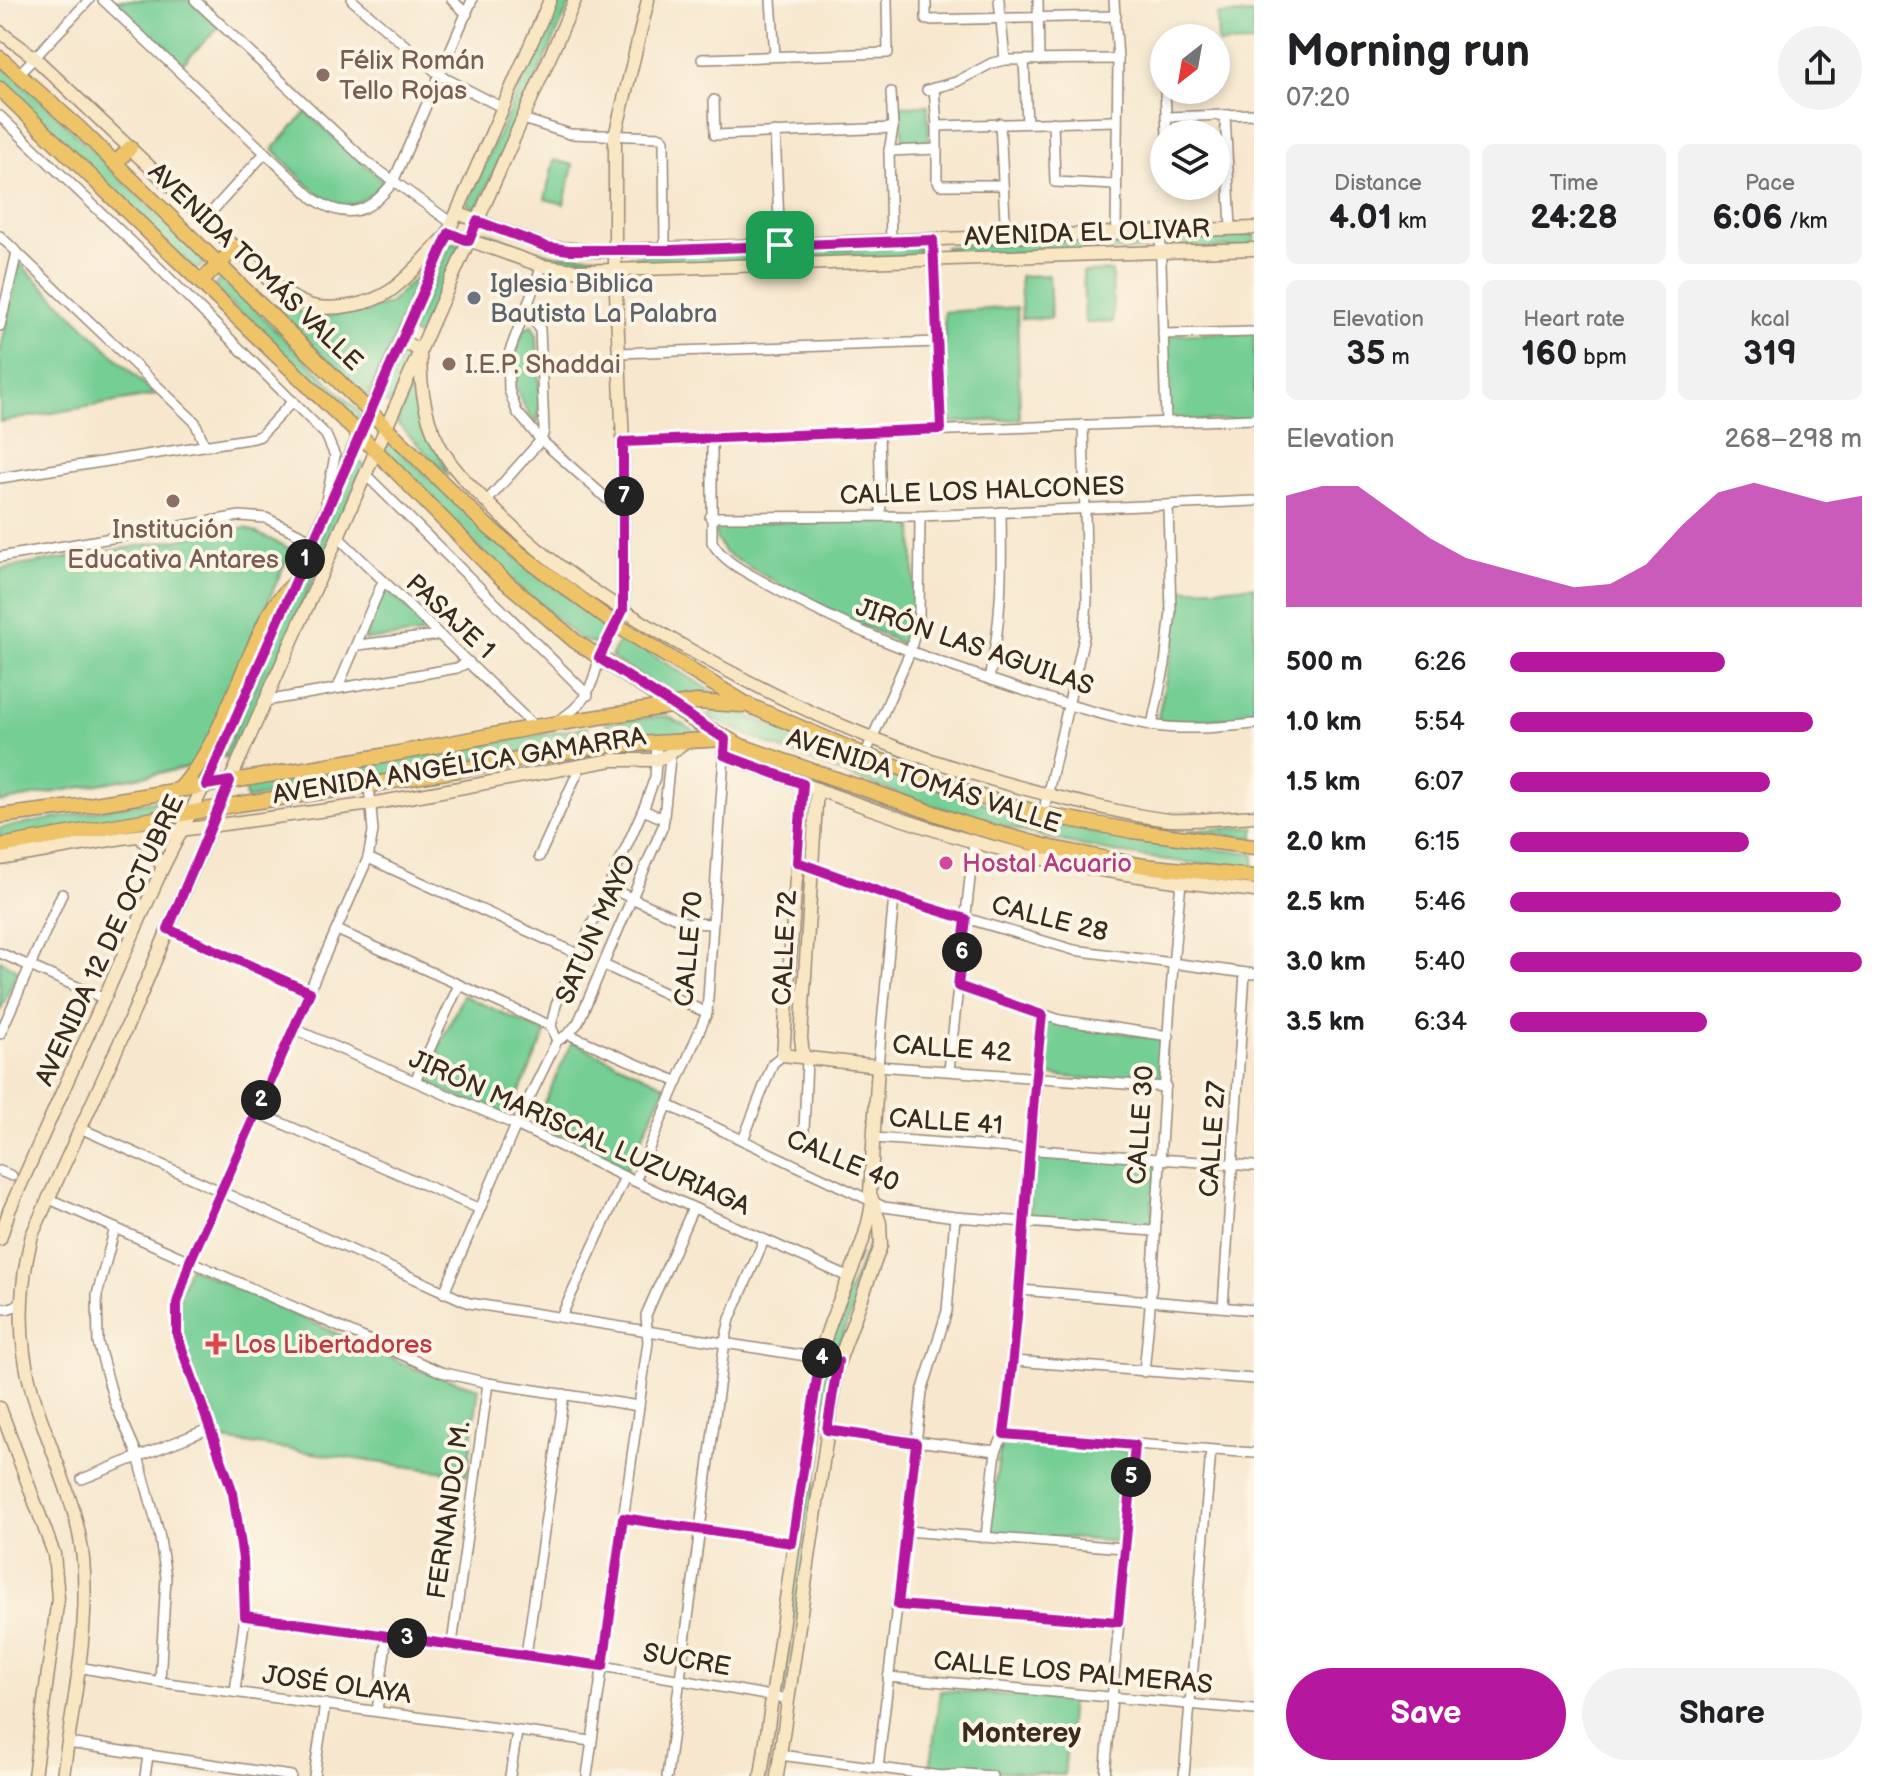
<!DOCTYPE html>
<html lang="en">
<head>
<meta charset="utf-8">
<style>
  body { margin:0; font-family:"Balsamiq Sans",sans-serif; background:#f2f2f2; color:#202124; height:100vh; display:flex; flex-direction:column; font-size:30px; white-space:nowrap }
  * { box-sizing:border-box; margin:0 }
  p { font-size:26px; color:#757577 }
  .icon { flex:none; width:44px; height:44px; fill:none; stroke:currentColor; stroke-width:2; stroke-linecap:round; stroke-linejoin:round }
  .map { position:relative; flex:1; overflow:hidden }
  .sheet { display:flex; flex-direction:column; background:#fff; width:640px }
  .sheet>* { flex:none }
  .needle { width:52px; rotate:211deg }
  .controls { position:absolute; left:1150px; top:24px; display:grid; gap:16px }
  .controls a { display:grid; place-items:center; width:80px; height:80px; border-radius:50%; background:#fff; box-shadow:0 4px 12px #0003; font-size:40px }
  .pin { position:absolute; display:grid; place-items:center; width:68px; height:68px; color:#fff; margin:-34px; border-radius:16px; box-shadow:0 4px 12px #0006 }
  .km { position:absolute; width:40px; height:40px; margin:-20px; border-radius:50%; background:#222; color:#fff; font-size:22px; line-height:40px; text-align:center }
  .round { display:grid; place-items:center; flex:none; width:84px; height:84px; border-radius:42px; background:#f2f2f2 }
  .head { display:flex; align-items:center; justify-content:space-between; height:136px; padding:0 32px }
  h1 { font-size:44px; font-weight:800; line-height:60px }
  .stats { display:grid; grid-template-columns:repeat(3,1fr); gap:12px; height:136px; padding:8px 32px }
  .stats div { display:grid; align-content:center; border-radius:12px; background:#f2f2f2; text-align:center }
  .stats b { font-size:34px; font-weight:800 }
  .stats small { font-size:22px; font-weight:400 }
  .stats p { font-size:22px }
  .chart { height:224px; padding:16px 32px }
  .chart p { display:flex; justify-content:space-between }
  .chart svg { width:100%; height:144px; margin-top:8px; fill:#b5179e; opacity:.7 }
  .button { display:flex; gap:16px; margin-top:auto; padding:16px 32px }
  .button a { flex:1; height:92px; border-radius:48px; background:#b5179e; color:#fff; font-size:32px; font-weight:800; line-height:92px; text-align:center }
  .button a+a { background:#f2f2f2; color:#202124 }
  ul { padding:0 32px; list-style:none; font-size:26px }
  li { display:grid; grid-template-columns:128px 96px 1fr; align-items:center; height:60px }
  li i { height:20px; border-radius:10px; background:#b5179e }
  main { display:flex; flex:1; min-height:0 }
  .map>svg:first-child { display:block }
</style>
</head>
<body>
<main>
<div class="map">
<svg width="1254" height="1776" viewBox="0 0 1254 1776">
  <rect width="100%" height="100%" fill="#fcf5e5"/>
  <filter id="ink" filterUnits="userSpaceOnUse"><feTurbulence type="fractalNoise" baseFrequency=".0125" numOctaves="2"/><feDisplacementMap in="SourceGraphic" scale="16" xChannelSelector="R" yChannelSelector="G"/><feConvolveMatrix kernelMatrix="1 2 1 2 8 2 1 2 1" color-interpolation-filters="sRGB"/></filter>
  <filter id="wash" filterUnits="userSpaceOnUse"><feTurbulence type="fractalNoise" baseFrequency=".006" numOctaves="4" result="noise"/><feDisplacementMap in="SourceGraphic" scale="32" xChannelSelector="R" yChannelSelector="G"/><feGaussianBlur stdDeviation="1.8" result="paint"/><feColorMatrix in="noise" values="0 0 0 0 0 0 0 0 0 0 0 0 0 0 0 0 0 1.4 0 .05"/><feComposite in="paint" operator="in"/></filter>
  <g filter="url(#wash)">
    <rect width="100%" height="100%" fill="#f7e7ce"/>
    <g fill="#75ce94" stroke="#587c59" stroke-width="2">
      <polygon points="114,0 190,0 219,27 181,65"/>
      <polygon points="559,0 572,0 477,209 467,204"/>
      <polygon points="1254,14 1254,43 1218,44 1217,15"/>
      <polygon points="0,64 43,102 201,258 204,263 199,269 195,269 0,85"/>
      <polygon points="928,105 929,145 903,146 901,106"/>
      <path d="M 306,112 L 383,181 C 341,236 307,182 273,149 Z"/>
      <polygon points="554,160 573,165 564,204 545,199"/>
      <polygon points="485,231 525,247 554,255 603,256 600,269 537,262 482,242"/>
      <polygon points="1254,235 1254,247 1168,249 1168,237"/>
      <polygon points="1148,236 1146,250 946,256 945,247"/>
      <polygon points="451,242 461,245 420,337 411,333"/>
      <polygon points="919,247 919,257 630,266 629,256"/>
      <polygon points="19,263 155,395 0,422 0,353"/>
      <polygon points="428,265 367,397 269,307 331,316 389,304"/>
      <polygon points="1112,271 1113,322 1085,323 1083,272"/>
      <polygon points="1049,275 1051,318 1022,319 1020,276"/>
      <polygon points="220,279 224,279 358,411 359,416 354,422 217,291 215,285"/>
      <polygon points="1017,307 1020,419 947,423 944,312"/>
      <path d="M 532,326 L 537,335 L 540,398 L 537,425 C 510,391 509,370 524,329 Z"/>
      <polygon points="1254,332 1254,419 1166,422 1163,335"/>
      <polygon points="400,356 409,360 390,405 381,401"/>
      <polygon points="412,386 449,476 397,423"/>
      <polygon points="390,442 532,572 605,624 606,629 596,644 581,640 496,567 383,448"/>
      <polygon points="355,459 364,465 234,759 223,757"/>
      <polygon points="910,518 913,524 915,616 904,645 800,596 725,553 716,538 714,524"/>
      <polygon points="246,528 291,549 197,766 0,802 0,569"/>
      <polygon points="1254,586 1254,718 1160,722 1158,717 1173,645 1174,590"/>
      <polygon points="386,589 424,625 422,634 365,640 364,638 384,590"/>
      <polygon points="624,638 712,691 669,697 611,657 619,641"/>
      <path d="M 724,707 L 949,792 L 1065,827 L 1179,846 L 1254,853 L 1254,869 C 1204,864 1153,860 1103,850 C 967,822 832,775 706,716 Z"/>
      <polygon points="667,716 707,738 606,738 606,722"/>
      <polygon points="587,727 591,740 246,799 244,785"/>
      <polygon points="175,797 179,811 0,841 0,828"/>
      <polygon points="1254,827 1254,838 1187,831 1187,830"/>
      <polygon points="0,960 18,970 0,1011"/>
      <polygon points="463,995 546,1033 507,1120 423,1081"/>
      <polygon points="1048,1021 1166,1040 1164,1084 1040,1075 1045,1024"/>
      <polygon points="572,1042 666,1086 625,1173 532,1130"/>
      <polygon points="1034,1153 1152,1160 1157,1164 1151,1226 1145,1229 1029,1219"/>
      <path d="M 876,1226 C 876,1268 852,1310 837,1348 L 833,1352 L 827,1351 L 827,1343 Z"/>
      <polygon points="189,1267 418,1370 479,1388 467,1475 217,1439 178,1329 179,1297"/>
      <polygon points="826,1365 831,1371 784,1695 778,1696"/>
      <polygon points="1001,1441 1128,1451 1120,1542 989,1532"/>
      <polygon points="940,1690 1071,1700 1064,1775 956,1768 930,1770"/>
    </g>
  </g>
  <g filter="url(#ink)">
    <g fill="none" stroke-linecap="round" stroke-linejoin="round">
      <defs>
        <g id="street">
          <path d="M 103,0 L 314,199 C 347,221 370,213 393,182 L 472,0"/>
          <polyline points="195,0 366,161 453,224"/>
          <polyline points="352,0 441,76 503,108"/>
          <polyline points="452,0 467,14"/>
          <polyline points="771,0 775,56"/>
          <polyline points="926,0 926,20 1116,16"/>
          <polyline points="999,0 1005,60"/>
          <polyline points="1038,0 1039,60"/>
          <polyline points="1114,0 1118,59 1116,232"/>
          <polyline points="702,59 888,53 887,0"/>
          <polyline points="1024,60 1027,123"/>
          <polyline points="19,74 89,0"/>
          <polyline points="934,88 937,126 937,180 940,185 1002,185"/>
          <polyline points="927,90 956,82 992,63 1005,60 1118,59"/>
          <polyline points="1165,90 1167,134"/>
          <polyline points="714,100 715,135 893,128"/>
          <polyline points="1225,115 1231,228"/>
          <polyline points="0,116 158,267 326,435 335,456 326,501"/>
          <polyline points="1166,117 1254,114"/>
          <polyline points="523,119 570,134 661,137 664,140 665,250"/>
          <polyline points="1053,122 1055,182 1115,185"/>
          <polyline points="1000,123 1006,238"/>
          <polyline points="937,126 1115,121"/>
          <polyline points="775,132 780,245"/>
          <polyline points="889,151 937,149"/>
          <polyline points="205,219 265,153"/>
          <polyline points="1160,230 1166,422"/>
          <polyline points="0,236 195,422 205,446"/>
          <polyline points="933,240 941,429"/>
          <polyline points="891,242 889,151 893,128 891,92"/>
          <polyline points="542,266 508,356 509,390 517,412 541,440 624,514"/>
          <polyline points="0,326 17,252"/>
          <polyline points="1163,334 1254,332"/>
          <polyline points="618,353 939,342"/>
          <polyline points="879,432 881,516"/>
          <path d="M 712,438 L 712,542 C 724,563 748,573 769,585 C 844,628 923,658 1004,684 C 1052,700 1101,716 1151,725 C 1184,731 1220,727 1254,724"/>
          <polyline points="623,442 1254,419"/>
          <polyline points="365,474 588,695"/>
          <polyline points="0,478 254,438 260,436 293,401"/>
          <polyline points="487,501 541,440 544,431 540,329 534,321 524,317"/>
          <polyline points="710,517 920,516 1254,501"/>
          <polyline points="337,536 535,727"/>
          <polyline points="0,557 240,516 266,518 313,541"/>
          <polyline points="358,645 440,635"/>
          <path d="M 989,679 C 1002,622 1002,571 1001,512"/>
          <polyline points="338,687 383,581"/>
          <polyline points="265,701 457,668 469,662"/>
          <path d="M 559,720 C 585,705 593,686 599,658"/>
          <polyline points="1152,725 1165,664 1171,612 1168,506"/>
          <polyline points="865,755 910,652 919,616 920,516"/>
          <polyline points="643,810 664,819"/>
          <polyline points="1043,814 1084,637 1087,601 1083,425"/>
          <polyline points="539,857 581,765"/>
          <polyline points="368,858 578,954"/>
          <polyline points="797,862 894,897 1074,950 1254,974"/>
          <polyline points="607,887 687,923 713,924"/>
          <polyline points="894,897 878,1066 1166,1087"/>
          <polyline points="168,929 310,992"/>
          <polyline points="337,930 551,1026"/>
          <polyline points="0,953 105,999"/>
          <polyline points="604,965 707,1013"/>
          <polyline points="958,986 1060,1020 1169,1036"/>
          <polyline points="294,1029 516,1125 625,1177 848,1277"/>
          <polyline points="0,1034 62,894"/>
          <polyline points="568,1034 678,1082"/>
          <polyline points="557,1041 551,1026 556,1005 645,805 655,777 657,744"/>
          <polyline points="949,1070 974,841"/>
          <polyline points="415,1081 459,985"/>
          <polyline points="668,1105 884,1207 955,1217 1153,1231"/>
          <polyline points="256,1112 480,1209"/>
          <polyline points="80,1128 469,1303 838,1361"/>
          <polyline points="804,1130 807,1060"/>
          <polyline points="874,1138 1254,1166"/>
          <polyline points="743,1140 773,1063 783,1055"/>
          <polyline points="0,1171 12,1176"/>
          <polyline points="635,1181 707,1013 724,755"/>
          <polyline points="47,1198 441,1372 488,1383 639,1406"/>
          <polyline points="115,1228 97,1295 98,1343 114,1401 138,1456 159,1533 166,1577 160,1682"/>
          <polyline points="1021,1290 1254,1310"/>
          <polyline points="444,1293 516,1125 557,1041 568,1034 578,1023 663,826 671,749"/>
          <polyline points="1223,1307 1245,973"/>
          <polyline points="0,1308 7,1309 21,1304"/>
          <polyline points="561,1317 625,1177"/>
          <polyline points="1014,1361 1254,1379"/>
          <path d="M 1144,1372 C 1161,1209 1163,1045 1181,883"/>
          <polyline points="827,1430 996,1451"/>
          <polyline points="1004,1434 1254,1453"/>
          <polyline points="82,1479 211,1428"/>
          <polyline points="623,1518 792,1543"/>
          <polyline points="906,1531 1124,1548"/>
          <polyline points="986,1536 996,1451 1004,1434 1014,1361 1042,1015"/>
          <polyline points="898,1605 1118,1622"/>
          <polyline points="245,1616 603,1666 788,1699"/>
          <polyline points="452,1644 488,1383"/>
          <polyline points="526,1655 564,1394"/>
          <polyline points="78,1667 160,1682 591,1741"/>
          <polyline points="888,1677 1254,1710"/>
          <polyline points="235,1691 245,1616 243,1559 233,1493 177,1335 177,1303 190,1261 368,858 373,831 369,785"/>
          <polyline points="377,1711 387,1635"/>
          <polyline points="68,1743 291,1776"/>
          <polyline points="780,1755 941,1776 965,1774 992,1776"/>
          <polyline points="878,1768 922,1392 947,1311 955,1217"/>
          <polyline points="145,1776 148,1756"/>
          <polyline points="314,1776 325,1704"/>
          <polyline points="510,1776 517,1732"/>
          <polyline points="587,1776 648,1342 646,1315 693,1208"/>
          <polyline points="667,1776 725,1341 730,1319 764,1240"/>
          <polyline points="1105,1776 1135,1445"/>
          <polyline points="1184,1776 1211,1450"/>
        </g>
        <g id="secondary">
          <path d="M 0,32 L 34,57 L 272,283 C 285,293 300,304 317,307 C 339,310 371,304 390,291 C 412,275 430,252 449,233 L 542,266 L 582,271 L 1254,249"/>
          <polyline points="457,213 547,247 597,251 1254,228"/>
          <path d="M 401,341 L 420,350 C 420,388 425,427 448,459 C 461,479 481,496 497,512 C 552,567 617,608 683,646 C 809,718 927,766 1069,800 C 1102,807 1136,817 1170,820 C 1198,821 1226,818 1254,816"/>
          <polyline points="599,658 623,610 623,442 615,271 615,136 648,0"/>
          <path d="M 725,739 L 724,755 C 823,791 923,831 1025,855 C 1101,873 1177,881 1254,891"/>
          <polyline points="140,836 163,867"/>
          <polyline points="0,859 122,838 371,804 612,760 656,760 670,754 683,743"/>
          <polyline points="807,1060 803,1054 801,1038 817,789"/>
          <polyline points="0,1239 9,1211 163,867 215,764 550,0"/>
          <polyline points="0,1408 54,1554 58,1598 34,1776"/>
          <path d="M 63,1776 C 72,1707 90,1629 83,1559 C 77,1500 48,1447 32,1391 C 17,1339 19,1287 32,1235 L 134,1011 L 230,781 L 575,0"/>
          <path d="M 761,1776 L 820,1358 C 832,1304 865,1256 872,1202"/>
          <polyline points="777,1776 837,1367 881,1245 880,1223 870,1193 878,1066 783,1055 803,784"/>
        </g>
        <g id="primary">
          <polyline points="0,58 79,128 486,525 523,556 616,625 748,705 865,755 984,798 1043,814 1133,831 1254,847"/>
          <polyline points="0,89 375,450 498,575 575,641 696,722 741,746 971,826 1052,848 1144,866 1254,877"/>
          <polyline points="116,163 130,148"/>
          <polyline points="201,282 236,247"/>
          <path d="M 180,789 C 213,752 230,703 249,658 C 262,630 270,604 294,584"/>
          <polyline points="0,816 89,805 388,755 535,727 696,702 743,705"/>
          <polyline points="0,846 239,804 369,785 600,746 724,739"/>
        </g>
      </defs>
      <use href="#street" stroke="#998876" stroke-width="12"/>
      <use href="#secondary" stroke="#998876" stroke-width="15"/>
      <use href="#primary" stroke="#998876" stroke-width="17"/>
      <use href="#street" stroke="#fff" stroke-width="9"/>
      <use href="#secondary" stroke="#f9e7c3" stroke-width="12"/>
      <use href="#primary" stroke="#efc469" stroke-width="14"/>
    </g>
  </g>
  <g fill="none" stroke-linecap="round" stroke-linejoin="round" filter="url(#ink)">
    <defs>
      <path id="route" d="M 477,221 L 547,247 L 569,250 L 671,250 L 933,240 L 941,429 L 623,442 L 623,610 L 599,658 L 725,739 L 724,755 L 803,784 L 797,862 L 894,897 L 966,919 L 958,986 L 1042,1015 C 1026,1155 1023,1295 1004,1434 L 1135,1445 L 1118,1622 L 898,1605 L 916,1443 L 827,1430 L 838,1361 L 820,1358 L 792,1543 L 623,1518 L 603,1666 L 245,1616 L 243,1559 L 233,1493 L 177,1335 L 177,1303 L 190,1261 L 310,992 L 168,929 L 230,781 L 206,785 L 449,233 L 469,241 Z"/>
    </defs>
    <use href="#route" stroke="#fff" stroke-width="16"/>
    <use href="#route" stroke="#b5179e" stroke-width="10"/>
  </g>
  <g fill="#8d6e63" stroke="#fcf5e5" stroke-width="3">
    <circle cx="323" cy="75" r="8"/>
    <circle cx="449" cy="364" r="8"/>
    <circle cx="173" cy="501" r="8"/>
  </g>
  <circle fill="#6b7280" stroke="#fcf5e5" stroke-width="3" cx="474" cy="298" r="8"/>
  <circle fill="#d1479c" stroke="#fcf5e5" stroke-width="3" cx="946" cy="863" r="8"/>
  <path fill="#e0444e" stroke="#fcf5e5" stroke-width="3" d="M212 1332h8v8h8v8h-8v8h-8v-8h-8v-8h8z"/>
  <g text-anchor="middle" stroke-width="8" stroke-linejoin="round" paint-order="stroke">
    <g font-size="26" fill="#785e54" stroke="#fcf5e5" text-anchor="start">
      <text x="339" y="69">Félix Román<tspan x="339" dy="30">Tello Rojas</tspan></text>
      <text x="465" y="373">I.E.P. Shaddai</text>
      <text x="173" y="538" text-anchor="middle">Institución<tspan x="173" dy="30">Educativa Antares</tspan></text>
    </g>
    <g font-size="26" fill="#3b2a1e" stroke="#fcf5e5">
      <text transform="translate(1087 232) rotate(-2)" y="9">AVENIDA EL OLIVAR</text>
      <text transform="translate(256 266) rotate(44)" y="9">AVENIDA TOMÁS VALLE</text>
      <text transform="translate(982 490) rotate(-2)" y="9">CALLE LOS HALCONES</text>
      <text transform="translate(451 616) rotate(43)" y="9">PASAJE 1</text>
      <text transform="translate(975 646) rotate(19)" y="9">JIRÓN LAS AGUILAS</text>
      <text transform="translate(459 765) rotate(-9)" y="9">AVENIDA ANGÉLICA GAMARRA</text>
      <text transform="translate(924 780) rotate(18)" y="9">AVENIDA TOMÁS VALLE</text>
      <text transform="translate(1050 918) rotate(14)" y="9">CALLE 28</text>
      <text transform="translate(595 929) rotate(-66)" y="9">SATUN MAYO</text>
      <text transform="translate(109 940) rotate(-65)" y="9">AVENIDA 12 DE OCTUBRE</text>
      <text transform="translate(784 948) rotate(-87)" y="9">CALLE 72</text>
      <text transform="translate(688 949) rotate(-85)" y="9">CALLE 70</text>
      <text transform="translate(952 1048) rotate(4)" y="9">CALLE 42</text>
      <text transform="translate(946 1121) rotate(4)" y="9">CALLE 41</text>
      <text transform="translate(1140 1125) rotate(-86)" y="9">CALLE 30</text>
      <text transform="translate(580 1132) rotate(24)" y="9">JIRÓN MARISCAL LUZURIAGA</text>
      <text transform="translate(1212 1139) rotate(-86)" y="9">CALLE 27</text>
      <text transform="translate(843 1160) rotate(23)" y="9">CALLE 40</text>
      <text transform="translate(448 1510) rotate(-82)" y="9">FERNANDO M.</text>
      <text transform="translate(687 1659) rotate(10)" y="9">SUCRE</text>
      <text transform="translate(1073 1672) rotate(5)" y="9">CALLE LOS PALMERAS</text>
      <text transform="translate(337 1684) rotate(8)" y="9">JOSÉ OLAYA</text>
    </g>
    <g font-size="26" fill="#5b616d" stroke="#fcf5e5" text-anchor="start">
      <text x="490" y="292">Iglesia Biblica<tspan x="490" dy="30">Bautista La Palabra</tspan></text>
    </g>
    <g font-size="26" fill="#b23c85" stroke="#fcf5e5" text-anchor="start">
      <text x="962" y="872">Hostal Acuario</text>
    </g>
    <g font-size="26" fill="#be3a42" stroke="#fcf5e5" text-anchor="start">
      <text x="234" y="1353">Los Libertadores</text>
    </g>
    <g font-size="28" font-weight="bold" fill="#3b2a1e" stroke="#fcf5e5">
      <text x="1021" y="1742">Monterey</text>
    </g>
  </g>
</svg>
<div class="controls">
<a><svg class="needle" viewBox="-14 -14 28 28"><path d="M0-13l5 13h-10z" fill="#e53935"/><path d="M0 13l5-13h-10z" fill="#757577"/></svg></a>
<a><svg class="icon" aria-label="layers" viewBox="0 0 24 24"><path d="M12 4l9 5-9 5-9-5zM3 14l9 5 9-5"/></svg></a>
</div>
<div class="pin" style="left:780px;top:245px;background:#1e9e55"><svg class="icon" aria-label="arrive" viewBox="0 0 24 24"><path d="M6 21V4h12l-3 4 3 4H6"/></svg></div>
<b class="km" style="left:305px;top:559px">1</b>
<b class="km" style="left:261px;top:1100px">2</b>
<b class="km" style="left:407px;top:1638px">3</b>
<b class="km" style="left:822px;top:1358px">4</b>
<b class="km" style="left:1131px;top:1477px">5</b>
<b class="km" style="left:962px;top:952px">6</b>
<b class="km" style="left:624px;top:496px">7</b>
</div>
<section class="sheet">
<div class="head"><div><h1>Morning run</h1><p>07:20</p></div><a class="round"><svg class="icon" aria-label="share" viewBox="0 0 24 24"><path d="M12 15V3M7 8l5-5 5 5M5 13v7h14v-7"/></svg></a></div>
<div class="stats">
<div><p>Distance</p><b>4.01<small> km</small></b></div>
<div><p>Time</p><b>24:28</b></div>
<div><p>Pace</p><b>6:06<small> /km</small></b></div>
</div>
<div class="stats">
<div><p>Elevation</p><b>35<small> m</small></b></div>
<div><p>Heart rate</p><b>160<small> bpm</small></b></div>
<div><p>kcal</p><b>319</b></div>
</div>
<div class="chart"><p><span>Elevation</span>268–298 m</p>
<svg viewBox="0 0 160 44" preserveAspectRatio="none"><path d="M0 44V10L10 7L20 7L30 15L40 23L50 29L60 32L70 35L80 38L90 37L100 31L110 19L120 9L130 6L140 9L150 12L160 10V44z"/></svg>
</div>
<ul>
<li><b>500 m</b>6:26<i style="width:61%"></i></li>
<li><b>1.0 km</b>5:54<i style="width:86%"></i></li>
<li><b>1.5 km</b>6:07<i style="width:74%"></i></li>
<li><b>2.0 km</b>6:15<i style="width:68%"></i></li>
<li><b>2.5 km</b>5:46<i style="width:94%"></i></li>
<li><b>3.0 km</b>5:40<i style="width:100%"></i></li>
<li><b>3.5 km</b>6:34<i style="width:56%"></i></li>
</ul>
<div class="button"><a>Save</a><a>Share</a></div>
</section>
</main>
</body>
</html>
